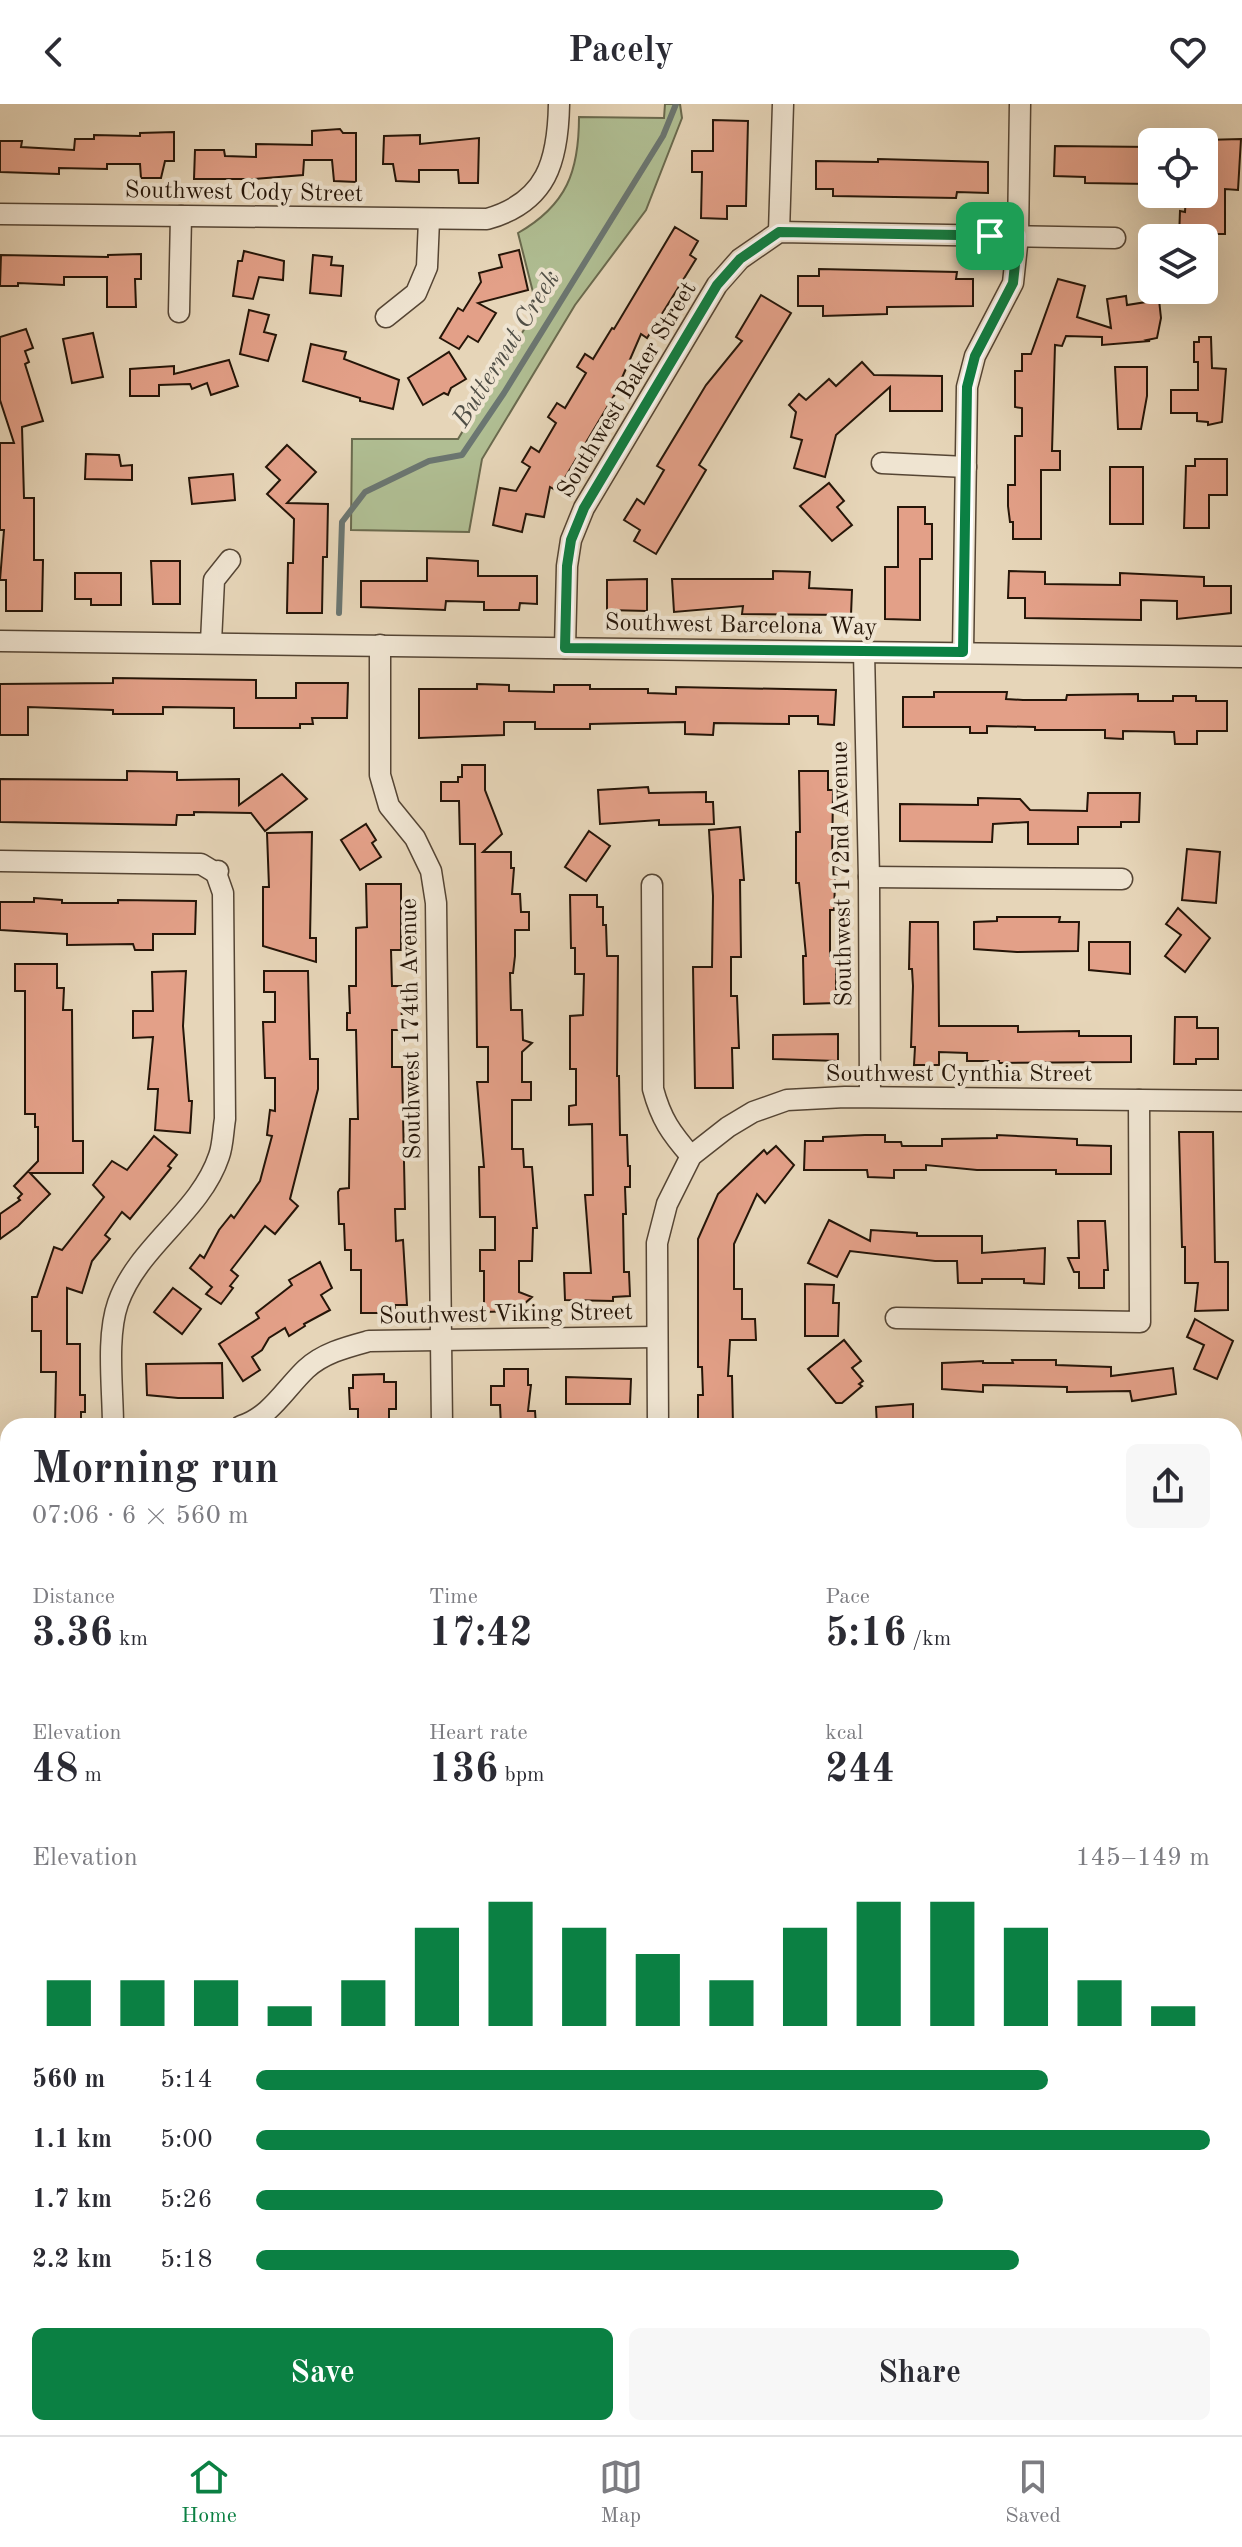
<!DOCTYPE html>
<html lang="en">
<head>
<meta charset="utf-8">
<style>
  body { margin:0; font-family:"Old Standard TT",serif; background:#f7f7f7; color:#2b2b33; height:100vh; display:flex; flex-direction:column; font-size:30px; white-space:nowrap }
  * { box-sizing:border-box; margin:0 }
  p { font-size:26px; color:#7c7c81 }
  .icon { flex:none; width:44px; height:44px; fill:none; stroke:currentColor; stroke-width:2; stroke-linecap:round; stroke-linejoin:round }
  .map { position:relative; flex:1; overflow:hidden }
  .sheet { position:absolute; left:0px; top:1314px; width:1242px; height:1018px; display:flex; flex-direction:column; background:#fff; border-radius:24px 24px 0 0; box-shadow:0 8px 32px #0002 }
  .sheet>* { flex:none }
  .buttons { position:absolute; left:1138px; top:24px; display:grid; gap:16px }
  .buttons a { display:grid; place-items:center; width:80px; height:80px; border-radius:12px; background:#fff; box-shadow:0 8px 32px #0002; font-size:40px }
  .pin { position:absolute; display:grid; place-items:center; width:68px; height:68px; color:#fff; margin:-34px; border-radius:16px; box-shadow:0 4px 12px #0006 }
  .round { display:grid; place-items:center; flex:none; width:84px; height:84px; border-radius:12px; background:#f7f7f7 }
  .headline { display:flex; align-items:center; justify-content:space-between; height:136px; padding:0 32px }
  h1 { font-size:44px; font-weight:800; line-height:60px }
  .figures { display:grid; grid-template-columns:repeat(3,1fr); gap:12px; height:136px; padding:8px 32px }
  .figures div { display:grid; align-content:center }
  .figures b { font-size:40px; font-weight:800 }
  .figures small { font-size:22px; font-weight:400 }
  .figures p { font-size:22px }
  .chart { height:224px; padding:16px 32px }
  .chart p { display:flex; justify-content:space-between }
  .chart svg { width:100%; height:144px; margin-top:8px; stroke:#0b8043; stroke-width:6 }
  .primary-button { display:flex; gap:16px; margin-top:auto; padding:16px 32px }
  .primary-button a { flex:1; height:92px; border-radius:12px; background:#0b8043; color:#fff; font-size:32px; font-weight:800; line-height:92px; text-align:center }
  .primary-button a+a { background:#f7f7f7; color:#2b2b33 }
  ul { padding:0 32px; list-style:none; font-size:26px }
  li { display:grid; grid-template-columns:128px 96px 1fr; align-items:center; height:60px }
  li i { height:20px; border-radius:10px; background:#0b8043 }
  header { display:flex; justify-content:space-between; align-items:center; height:104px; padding:0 32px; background:#fff; font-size:36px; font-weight:800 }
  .tab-bar { display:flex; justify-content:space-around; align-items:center; height:112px; border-top:2px solid #e1e1e2; background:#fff; font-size:22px; color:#7c7c81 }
  .tab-bar a { display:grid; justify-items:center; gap:4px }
  .tab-bar .on { color:#0b8043 }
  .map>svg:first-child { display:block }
</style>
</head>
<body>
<header><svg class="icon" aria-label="back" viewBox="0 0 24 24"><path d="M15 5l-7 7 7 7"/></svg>Pacely<svg class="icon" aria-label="heart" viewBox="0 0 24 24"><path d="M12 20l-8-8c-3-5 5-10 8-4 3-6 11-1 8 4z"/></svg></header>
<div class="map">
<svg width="1242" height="2331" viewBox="0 0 1242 2331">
  <rect width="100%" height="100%" fill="#e6d5b8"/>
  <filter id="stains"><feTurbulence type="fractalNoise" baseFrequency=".0025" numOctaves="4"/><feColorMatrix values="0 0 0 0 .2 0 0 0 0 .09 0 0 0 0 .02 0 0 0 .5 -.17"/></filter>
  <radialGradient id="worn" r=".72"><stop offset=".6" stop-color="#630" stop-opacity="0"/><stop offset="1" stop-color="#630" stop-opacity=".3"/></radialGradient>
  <g fill="#b0be93" stroke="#6a6a4e" stroke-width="2">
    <path d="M 665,0 L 680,0 L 682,14 L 646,106 L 575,201 L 482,355 L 469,428 L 351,426 L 352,335 L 458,335 L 537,204 L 518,129 C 567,101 579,67 579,13 L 664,14 Z"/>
    <polygon points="8,1572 8,1749 0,1748 0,1573"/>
  </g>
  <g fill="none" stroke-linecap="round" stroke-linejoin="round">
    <g stroke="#6b7671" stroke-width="6">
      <polyline points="339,509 342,418 365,388 429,357 462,351 504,289 663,32 676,0"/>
      <polyline points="0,1606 8,1603"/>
    </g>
  </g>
  <g fill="#e3a088" stroke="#251508" stroke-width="2">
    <polygon points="713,16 748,17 746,102 727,102 727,115 701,114 702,68 692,68 692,47 713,47"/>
    <polygon points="340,25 343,29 356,29 356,78 334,77 332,56 304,56 303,71 254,75 194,75 195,46 224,46 225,52 256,53 256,40 312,41 312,27"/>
    <polygon points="174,28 174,57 165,57 161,74 141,74 140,60 107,60 107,65 59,64 59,70 0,68 0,37 22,37 21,43 74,46 75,35 94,35 94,31 140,32 140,29"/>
    <polygon points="420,31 420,40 479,34 478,79 459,79 458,66 419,66 419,78 396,77 393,60 383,60 384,32"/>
    <polygon points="1241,35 1238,86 1225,85 1225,130 1213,130 1213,134 1179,134 1180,107 1185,108 1186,90 1204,90 1204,36"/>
    <polygon points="1055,42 1152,43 1152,73 1149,73 1149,80 1085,79 1085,73 1054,72"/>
    <polygon points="878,55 988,58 988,89 957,88 956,94 833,92 833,85 816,85 816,57 878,58"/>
    <polygon points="675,123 698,137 690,151 696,155 647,234 641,230 615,290 557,387 550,383 544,413 526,410 522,428 493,421 500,384 516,387 530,363 522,358 531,343 539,348 556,319 548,313 557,299 565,304 586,269 577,263 585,250 593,255 612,224 614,225"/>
    <polygon points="519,146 528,186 478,199 496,209 478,238 468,232 459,245 440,234 458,204 463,207 481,178 479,169 502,163 499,151"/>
    <polygon points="244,147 284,157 283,176 259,173 253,195 233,192 238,157 242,157"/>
    <polygon points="141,150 141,175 135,175 136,203 107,203 107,173 64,173 64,181 18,179 18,182 0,182 1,151 108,153 108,151"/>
    <polygon points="313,151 332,153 331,161 343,162 341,192 310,189"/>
    <polygon points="819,165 957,168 956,175 973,175 973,202 887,203 887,210 823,212 823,202 798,202 798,172 819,172"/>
    <polygon points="1058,175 1085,182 1077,213 1111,224 1107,195 1126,192 1127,201 1159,196 1161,214 1157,234 1147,236 1150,237 1102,241 1102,233 1066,232 1062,242 1055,241 1052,347 1060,347 1060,366 1041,366 1041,435 1013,435 1013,418 1010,418 1008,402 1008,381 1015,381 1015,332 1022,332 1022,304 1015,303 1015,267 1022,267 1022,250 1031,250"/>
    <polygon points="761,191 791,209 699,361 706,366 656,450 634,437 640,426 624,416 637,395 644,400 664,366 657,362 706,281 742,237 736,233"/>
    <polygon points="249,206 269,211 264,228 276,231 268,257 240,250"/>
    <polygon points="26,225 33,244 25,247 29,258 25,260 43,317 22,323 24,394 34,394 34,456 43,456 42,507 6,507 6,476 0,476 4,426 0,426 0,339 14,339 0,296 0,233"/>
    <polygon points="93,229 103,273 72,279 63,235"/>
    <polygon points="1199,233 1211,233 1212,264 1226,265 1222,318 1208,321 1208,318 1197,317 1197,309 1171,309 1171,286 1198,286 1198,258 1194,258 1194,238 1199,238"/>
    <polygon points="311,240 346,248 344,255 399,276 393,305 360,297 360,294 303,277"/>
    <polygon points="449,248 466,275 451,284 448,291 444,289 423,301 408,274"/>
    <polygon points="229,256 238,282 211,291 207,279 192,285 190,280 159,281 159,292 130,292 130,265 174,262 174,270"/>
    <polygon points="862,258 874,271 942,272 942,307 890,307 890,283 836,331 825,373 794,364 802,336 791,333 796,308 789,301 799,290 806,296 829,275 836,282"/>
    <polygon points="1115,263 1147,263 1147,292 1141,325 1118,325"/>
    <polygon points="287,341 316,368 287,399 328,400 327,453 323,453 322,509 287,509 288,459 293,459 294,415 267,390 280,376 266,363"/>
    <polygon points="86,350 119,351 121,362 132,361 132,376 85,375"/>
    <polygon points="1195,355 1227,355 1227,391 1209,391 1209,424 1184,424 1186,362 1195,362"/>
    <rect x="1110" y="363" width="33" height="57"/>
    <polygon points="233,370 235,396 192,400 189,374"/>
    <polygon points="829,379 844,397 837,403 852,421 832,437 800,402"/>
    <polygon points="898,403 925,403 925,420 932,420 932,455 920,455 920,516 885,515 885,463 898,463"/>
    <polygon points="427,454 478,457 478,472 537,472 537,500 520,499 519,506 484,506 484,498 446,497 445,506 361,503 361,477 427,477"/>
    <polygon points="151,457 180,457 180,500 153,500"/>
    <polygon points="773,467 810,468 809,484 852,486 851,511 742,510 743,502 674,508 672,475 773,475"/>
    <polygon points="1009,467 1045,468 1045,480 1120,481 1120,469 1204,473 1204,482 1231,482 1231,509 1177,515 1177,497 1141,496 1141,516 1025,514 1025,494 1008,494"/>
    <polygon points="75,469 121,469 121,501 91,501 91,495 75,495"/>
    <polygon points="647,475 647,507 607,506 607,476"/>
    <polygon points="113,574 256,576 256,594 296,594 296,579 348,579 347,614 312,614 313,620 300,620 300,624 234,624 234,604 163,603 163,610 113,610 113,606 28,603 28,631 0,631 0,580 113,579"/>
    <polygon points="477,580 509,581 509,587 554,588 554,581 590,581 590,585 648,585 648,589 676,590 676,583 836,586 834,621 818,620 818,612 789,612 789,620 714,619 713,631 685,630 685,618 590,620 590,625 535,625 535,618 504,618 504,631 419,634 419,585 477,585"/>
    <polygon points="934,588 1007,588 1006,595 1023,596 1066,596 1067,591 1138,590 1138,597 1173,597 1173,592 1196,592 1196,597 1227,597 1227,627 1197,627 1197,640 1175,640 1174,628 1123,627 1123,635 1105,634 1105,626 1035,626 1035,623 987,622 987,629 970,629 970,623 903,623 903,593 934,593"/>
    <polygon points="462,661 485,661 485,686 502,730 483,748 511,748 511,764 514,764 512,790 520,790 521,808 529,808 529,826 515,826 515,852 513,869 510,869 511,906 522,906 523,936 532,939 522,948 522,978 531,978 531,996 512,996 512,1045 523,1045 524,1063 532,1063 537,1124 533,1124 532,1157 519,1157 519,1188 532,1193 516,1207 484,1208 484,1167 480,1167 480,1146 495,1146 495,1113 480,1113 479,1063 484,1063 477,978 488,978 488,943 477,943 475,740 460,740 459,697 441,697 441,678 458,678 458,673 462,673"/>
    <polygon points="127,667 177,668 177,676 239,675 239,701 282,670 307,695 265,727 251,709 194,708 194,711 177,711 176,721 0,718 0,675 127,676"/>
    <polygon points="799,667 828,667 828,686 833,686 832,760 835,760 835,779 834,806 830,806 830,852 836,852 836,899 804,900 803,852 806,852 799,779 796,779 796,728 800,728"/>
    <polygon points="648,683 649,689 706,688 706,698 713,698 714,720 659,721 659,716 600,720 598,686"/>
    <polygon points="1088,689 1140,689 1139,718 1121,718 1121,723 1078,723 1078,740 1028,740 1028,718 993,720 992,738 900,737 900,700 978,701 978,694 1020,695 1030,706 1087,707"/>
    <polygon points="366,720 376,736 372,739 381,753 360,766 341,736"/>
    <polygon points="740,723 744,776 740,776 741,853 731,853 731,892 737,892 739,944 732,944 733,984 695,984 693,863 712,863 713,792 709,726"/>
    <polygon points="589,727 610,742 586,777 565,763"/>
    <polygon points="312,728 310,834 316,834 316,858 263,842 263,783 269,783 267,729"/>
    <polygon points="1187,745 1220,748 1216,799 1182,796"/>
    <polygon points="366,780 401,780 401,846 391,846 392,882 401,882 402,926 392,926 392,963 402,963 405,1105 395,1105 396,1137 403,1136 407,1201 395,1201 395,1209 361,1209 361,1166 351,1166 351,1146 345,1146 344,1120 339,1120 338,1088 340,1085 349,1084 350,1015 358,1015 356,926 347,926 347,909 350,909 349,882 356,882 356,824 367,823"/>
    <polygon points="570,791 597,791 597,803 603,803 603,821 606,821 607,852 618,852 617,972 619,972 620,1031 627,1031 628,1062 630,1062 630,1083 625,1083 626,1110 623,1110 624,1168 629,1168 630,1192 613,1193 613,1197 565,1196 564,1169 591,1169 585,1091 593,1091 592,1020 569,1021 569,1002 576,1001 576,965 570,965 570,912 583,911 584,870 575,870 575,844 571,844"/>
    <polygon points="34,794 62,796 62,799 118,799 118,796 196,797 195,830 153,830 153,846 135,846 133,840 67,841 67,830 0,826 0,798 34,798"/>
    <polygon points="1178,804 1210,834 1185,868 1165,852 1181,831 1166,820"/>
    <polygon points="997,813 1060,813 1059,818 1079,818 1078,847 1017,848 974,845 974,818 997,817"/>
    <polygon points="910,818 938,818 939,922 1018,922 1018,928 1079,927 1079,932 1131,932 1131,958 999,959 999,957 967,957 967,949 939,948 939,961 914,961 915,943 911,943 913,882 912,865 909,865"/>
    <polygon points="1089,838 1130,838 1130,870 1089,866"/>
    <polygon points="15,860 57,860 57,884 64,884 63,906 72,906 73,1037 83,1037 83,1069 30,1069 50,1090 18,1122 0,1135 0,1110 20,1096 18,1094 22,1090 14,1082 38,1057 38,1023 35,1023 35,1010 25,1010 25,887 15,887"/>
    <polygon points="186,867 183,922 189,997 192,997 190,1029 155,1026 158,985 148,985 153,933 133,934 133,907 153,907 152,868"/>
    <polygon points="264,867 308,867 310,955 318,955 318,985 290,1095 298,1102 275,1130 265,1122 231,1166 238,1172 230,1182 233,1184 221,1200 206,1190 212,1183 190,1164 200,1151 204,1154 219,1126 231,1111 234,1114 260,1077 272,1032 267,1031 270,1006 275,1007 275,974 265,974 263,918 275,918 275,888 264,888"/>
    <polygon points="1175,913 1197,913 1197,924 1218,924 1218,955 1196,955 1196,960 1174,960"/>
    <polygon points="838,930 838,957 773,955 773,931"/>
    <polygon points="1179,1028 1213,1028 1215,1158 1228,1158 1228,1206 1195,1207 1198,1179 1185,1179 1185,1143 1182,1143"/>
    <polygon points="865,1031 885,1031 885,1038 901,1038 902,1042 942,1042 942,1035 997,1034 997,1031 1077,1035 1077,1041 1111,1042 1111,1070 1056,1070 1056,1066 977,1066 926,1061 926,1066 894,1066 894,1074 868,1073 867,1066 804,1066 805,1037 823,1037 823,1033"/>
    <polygon points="154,1032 177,1051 168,1062 171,1064 130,1115 122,1108 105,1131 110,1135 92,1157 82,1189 67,1184 67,1240 80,1240 80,1291 85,1291 85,1308 81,1308 81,1322 55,1322 56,1268 41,1268 41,1227 32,1227 32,1193 37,1193 54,1143 62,1146 104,1093 93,1081 112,1057 127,1066"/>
    <polygon points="776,1042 794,1061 765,1099 757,1090 734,1140 734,1185 742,1185 742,1215 755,1215 756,1236 730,1236 728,1272 732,1272 733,1322 698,1322 698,1291 703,1291 702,1263 698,1263 698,1135 718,1090 764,1046 767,1050"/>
    <polygon points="829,1116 870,1137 871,1126 917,1129 917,1132 982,1132 982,1149 1045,1144 1044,1180 1024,1179 1024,1175 982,1175 982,1179 958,1179 957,1157 935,1157 850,1147 837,1173 808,1159"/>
    <polygon points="1078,1117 1105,1117 1108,1166 1104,1166 1104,1184 1079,1184 1079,1168 1074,1168 1068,1154 1079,1154"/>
    <polygon points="320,1158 332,1184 321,1191 330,1206 304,1220 305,1222 289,1232 285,1224 269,1234 262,1246 252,1253 260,1266 243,1277 219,1240 259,1214 256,1209 292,1181 289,1176"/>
    <polygon points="805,1180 834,1181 833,1199 839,1199 838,1232 805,1232"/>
    <polygon points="173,1184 201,1205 182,1230 154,1208"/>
    <polygon points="1195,1215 1233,1237 1217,1275 1194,1265 1204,1241 1187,1233"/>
    <polygon points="844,1236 861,1257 852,1264 863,1277 859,1280 862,1282 842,1299 836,1299 808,1265"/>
    <polygon points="1012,1256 1056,1256 1056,1261 1111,1263 1111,1272 1173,1264 1176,1290 1132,1297 1130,1287 1067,1288 1067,1283 983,1281 983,1288 942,1285 942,1259 983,1257 983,1259 1013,1259"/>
    <polygon points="222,1259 223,1294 178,1294 147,1291 146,1260"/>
    <polygon points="504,1265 528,1265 528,1281 531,1281 528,1307 535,1307 536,1322 501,1322 500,1301 491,1301 491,1282 504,1282"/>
    <polygon points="384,1270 384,1278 396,1278 396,1305 389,1305 389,1322 358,1322 358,1305 350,1305 349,1284 353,1284 353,1271"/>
    <polygon points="566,1273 631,1275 630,1300 566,1300"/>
    <polygon points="913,1300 913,1322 877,1322 876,1303"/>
  </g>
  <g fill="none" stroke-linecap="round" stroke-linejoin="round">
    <defs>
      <g id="minor">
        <path d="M 0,110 L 487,115 C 547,98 558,57 559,0"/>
        <polyline points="779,128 783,0"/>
        <polyline points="179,208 181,112"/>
        <polyline points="386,213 416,189 427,163 429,116"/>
        <polyline points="882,359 966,363"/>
        <polyline points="0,537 1242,553"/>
        <polyline points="211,538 214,476 230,456"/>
        <polyline points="380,541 380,671 389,702 415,734 431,767 436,799 442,1322"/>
        <polyline points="565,544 567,462 571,436 584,404 717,181 740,155 779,128 1115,134"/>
        <polyline points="864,548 869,773 870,992"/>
        <polyline points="963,548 967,283 975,252 1013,179 1018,132 1020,0"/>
        <polyline points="0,757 201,760 216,769"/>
        <polyline points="869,773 1122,775"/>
        <path d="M 652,781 L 653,985 C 661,1015 671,1029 691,1052"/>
        <polyline points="896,1214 1140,1218 1139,996"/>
        <path d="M 113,1322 C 113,1285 106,1233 118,1199 C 138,1142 200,1109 219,1052 C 223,1041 223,1027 225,1015 L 223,789 L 216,769 L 218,767"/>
        <path d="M 241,1322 C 270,1313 285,1285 306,1265 C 323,1249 347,1243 369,1237 L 657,1233"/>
        <polyline points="658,1322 657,1139 667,1100 691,1052 728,1023 753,1008 787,996 845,993 1242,997"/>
        <polyline points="0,1477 8,1478"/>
        <polyline points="1234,1492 1242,1492"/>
        <polyline points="0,1827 8,1820"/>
        <polyline points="0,1989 8,1990"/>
        <polyline points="0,2173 8,2175"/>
        <polyline points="16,2331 17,2324"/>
      </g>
    </defs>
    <use href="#minor" stroke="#554534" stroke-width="23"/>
    <use href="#minor" stroke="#efe4d1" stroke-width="20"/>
  </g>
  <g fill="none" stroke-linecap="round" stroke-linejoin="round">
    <defs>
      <polygon id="route" points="779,128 1018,132 1013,179 975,252 967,283 963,548 565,544 567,462 571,436 584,404 717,181 740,155"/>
    </defs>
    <use href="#route" stroke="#fff" stroke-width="16"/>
    <use href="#route" stroke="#0b8043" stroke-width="10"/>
  </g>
  <g text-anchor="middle" stroke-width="8" stroke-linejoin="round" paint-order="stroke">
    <g font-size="24" fill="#251508" stroke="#efe4d1">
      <text transform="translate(244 87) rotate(1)" y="8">Southwest Cody Street</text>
      <text transform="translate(626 285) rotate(-59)" y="8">Southwest Baker Street</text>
      <text transform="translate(741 520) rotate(1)" y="8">Southwest Barcelona Way</text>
      <text transform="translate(841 770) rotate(-91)" y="8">Southwest 172nd Avenue</text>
      <text transform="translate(410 925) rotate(-91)" y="8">Southwest 174th Avenue</text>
      <text x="959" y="977">Southwest Cynthia Street</text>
      <text transform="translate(506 1209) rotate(-1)" y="8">Southwest Viking Street</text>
    </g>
    <g font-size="26" font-style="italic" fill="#4e4d45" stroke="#efe4d1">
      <text transform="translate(505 244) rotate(-58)" y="9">Butternut Creek</text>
    </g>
  </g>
  <rect width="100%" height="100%" filter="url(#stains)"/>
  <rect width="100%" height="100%" fill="url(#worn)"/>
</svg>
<div class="buttons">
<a><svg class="icon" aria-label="locate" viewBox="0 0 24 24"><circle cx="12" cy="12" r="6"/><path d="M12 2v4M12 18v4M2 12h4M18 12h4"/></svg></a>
<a><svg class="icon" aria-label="layers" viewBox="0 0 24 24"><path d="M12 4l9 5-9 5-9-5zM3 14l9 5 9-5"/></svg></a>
</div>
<div class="pin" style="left:990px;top:132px;background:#1e9e55"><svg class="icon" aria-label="arrive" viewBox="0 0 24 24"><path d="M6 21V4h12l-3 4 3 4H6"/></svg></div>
<section class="sheet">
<div class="headline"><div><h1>Morning run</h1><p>07:06 · 6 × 560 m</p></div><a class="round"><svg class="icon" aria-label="share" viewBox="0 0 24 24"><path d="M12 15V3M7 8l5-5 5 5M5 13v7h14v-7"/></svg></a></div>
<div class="figures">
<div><p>Distance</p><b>3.36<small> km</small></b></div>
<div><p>Time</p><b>17:42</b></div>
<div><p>Pace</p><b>5:16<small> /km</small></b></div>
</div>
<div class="figures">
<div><p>Elevation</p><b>48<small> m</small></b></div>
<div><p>Heart rate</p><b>136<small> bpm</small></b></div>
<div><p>kcal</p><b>244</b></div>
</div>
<div class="chart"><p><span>Elevation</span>145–149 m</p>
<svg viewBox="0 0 160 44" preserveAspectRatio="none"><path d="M5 44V30M15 44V30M25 44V30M35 44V38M45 44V30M55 44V14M65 44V6M75 44V14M85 44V22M95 44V30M105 44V14M115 44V6M125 44V6M135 44V14M145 44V30M155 44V38"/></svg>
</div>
<ul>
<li><b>560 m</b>5:14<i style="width:83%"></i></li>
<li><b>1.1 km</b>5:00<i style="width:100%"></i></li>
<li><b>1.7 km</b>5:26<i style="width:72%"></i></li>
<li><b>2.2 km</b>5:18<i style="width:80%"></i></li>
</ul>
<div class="primary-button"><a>Save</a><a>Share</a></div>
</section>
</div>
<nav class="tab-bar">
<a class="on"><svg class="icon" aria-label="home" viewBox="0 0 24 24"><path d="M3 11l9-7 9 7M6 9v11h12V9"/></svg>Home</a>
<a><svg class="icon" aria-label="map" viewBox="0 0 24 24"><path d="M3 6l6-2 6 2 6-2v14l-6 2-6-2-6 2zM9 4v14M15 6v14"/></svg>Map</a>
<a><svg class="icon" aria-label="saved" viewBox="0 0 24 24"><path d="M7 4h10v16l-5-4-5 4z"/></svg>Saved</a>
</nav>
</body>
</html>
